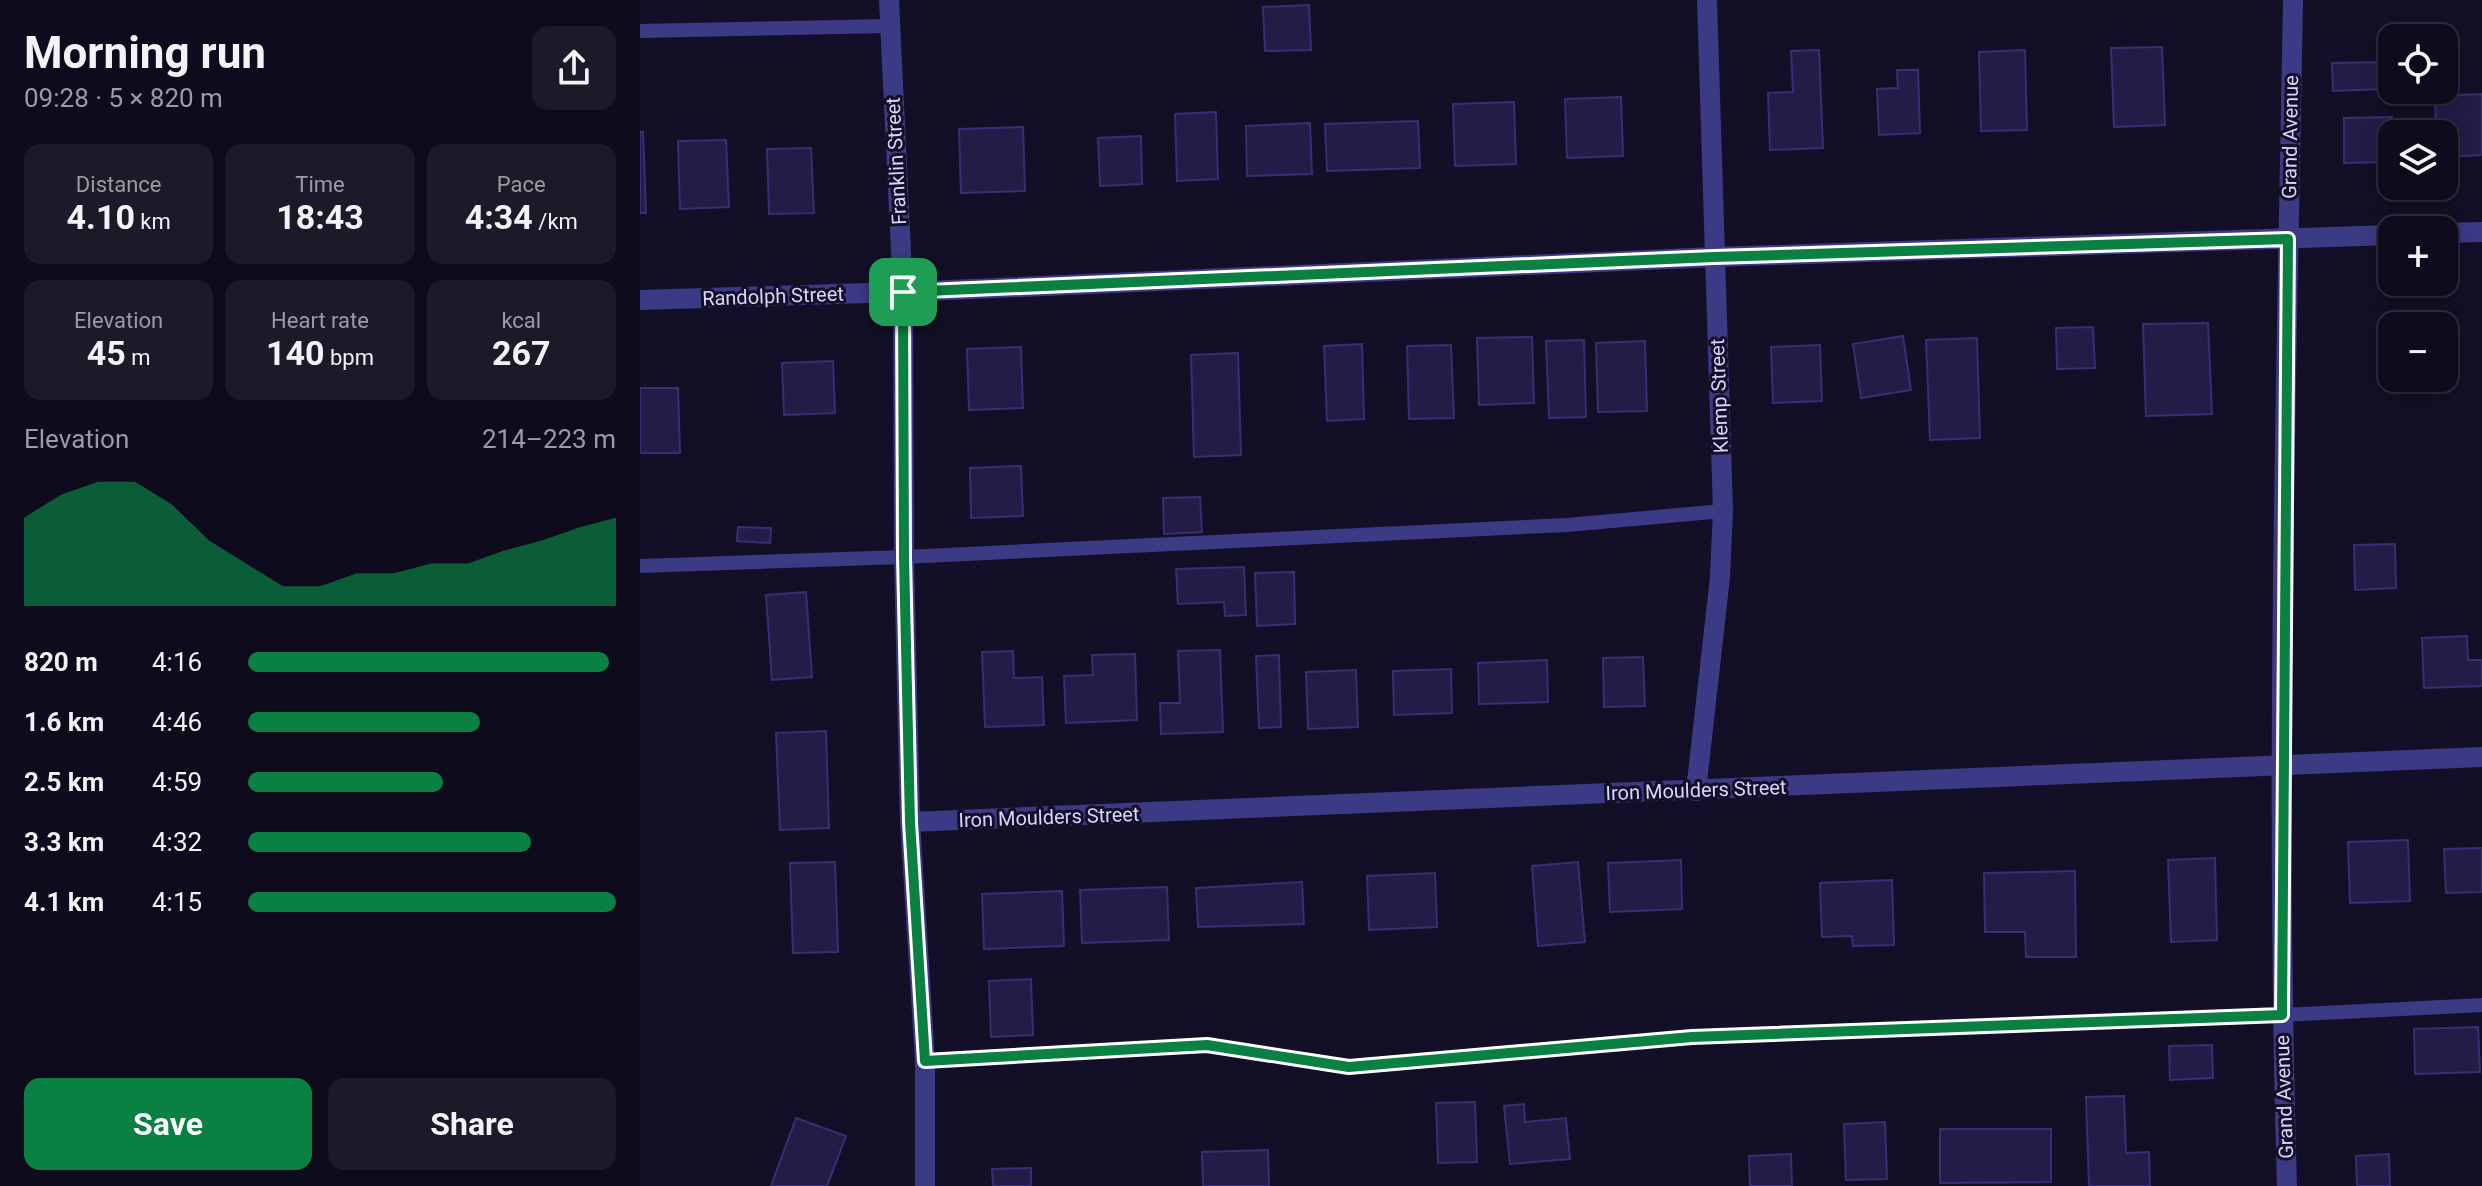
<!DOCTYPE html>
<html lang="en">
<head>
<meta charset="utf-8">
<style>
  body { margin:0; font-family:Roboto,sans-serif; background:#1c1929; color:#f1f3f6; height:100vh; display:flex; flex-direction:column; font-size:30px; white-space:nowrap }
  * { box-sizing:border-box; margin:0 }
  p { font-size:26px; color:#9b9ba3 }
  .icon { flex:none; width:44px; height:44px; fill:none; stroke:currentColor; stroke-width:2; stroke-linecap:round; stroke-linejoin:round }
  .map { position:relative; flex:1; overflow:hidden }
  .sheet { display:flex; flex-direction:column; background:#0e0b1c; width:640px }
  .sheet>* { flex:none }
  .tools { position:absolute; left:1738px; top:24px; display:grid; gap:16px }
  .tools a { display:grid; place-items:center; width:80px; height:80px; border-radius:16px; background:#0e0b1c; box-shadow:0 4px 20px #0003,0 0 0 2px #2e2b3b; font-size:40px }
  .pin { position:absolute; display:grid; place-items:center; width:68px; height:68px; color:#fff; margin:-34px; border-radius:16px; box-shadow:0 4px 12px #0006 }
  .round { display:grid; place-items:center; flex:none; width:84px; height:84px; border-radius:16px; background:#1c1929 }
  .headline { display:flex; align-items:center; justify-content:space-between; height:136px; padding:0 24px }
  h1 { font-size:44px; font-weight:700; line-height:60px }
  .metrics { display:grid; grid-template-columns:repeat(3,1fr); gap:12px; height:136px; padding:8px 24px }
  .metrics div { display:grid; align-content:center; border-radius:16px; background:#1c1929; text-align:center }
  .metrics b { font-size:34px; font-weight:700 }
  .metrics small { font-size:22px; font-weight:400 }
  .metrics p { font-size:22px }
  .chart { height:224px; padding:16px 24px }
  .chart p { display:flex; justify-content:space-between }
  .chart svg { width:100%; height:144px; margin-top:8px; fill:#0b8043; opacity:.7 }
  .button { display:flex; gap:16px; margin-top:auto; padding:16px 24px }
  .button a { flex:1; height:92px; border-radius:16px; background:#0b8043; color:#fff; font-size:32px; font-weight:700; line-height:92px; text-align:center }
  .button a+a { background:#1c1929; color:#f1f3f6 }
  ul { padding:0 24px; list-style:none; font-size:26px }
  li { display:grid; grid-template-columns:128px 96px 1fr; align-items:center; height:60px }
  li i { height:20px; border-radius:10px; background:#0b8043 }
  main { display:flex; flex:1; min-height:0 }
  .map>svg:first-child { display:block }
</style>
</head>
<body>
<main>
<section class="sheet">
<div class="headline"><div><h1>Morning run</h1><p>09:28 · 5 × 820 m</p></div><a class="round"><svg class="icon" aria-label="share" viewBox="0 0 24 24"><path d="M12 15V3M7 8l5-5 5 5M5 13v7h14v-7"/></svg></a></div>
<div class="metrics">
<div><p>Distance</p><b>4.10<small> km</small></b></div>
<div><p>Time</p><b>18:43</b></div>
<div><p>Pace</p><b>4:34<small> /km</small></b></div>
</div>
<div class="metrics">
<div><p>Elevation</p><b>45<small> m</small></b></div>
<div><p>Heart rate</p><b>140<small> bpm</small></b></div>
<div><p>kcal</p><b>267</b></div>
</div>
<div class="chart"><p><span>Elevation</span>214–223 m</p>
<svg viewBox="0 0 160 44" preserveAspectRatio="none"><path d="M0 44V17L10 10L20 6L30 6L40 13L50 24L60 31L70 38L80 38L90 34L100 34L110 31L120 31L130 27L140 24L150 20L160 17V44z"/></svg>
</div>
<ul>
<li><b>820 m</b>4:16<i style="width:98%"></i></li>
<li><b>1.6 km</b>4:46<i style="width:63%"></i></li>
<li><b>2.5 km</b>4:59<i style="width:53%"></i></li>
<li><b>3.3 km</b>4:32<i style="width:77%"></i></li>
<li><b>4.1 km</b>4:15<i style="width:100%"></i></li>
</ul>
<div class="button"><a>Save</a><a>Share</a></div>
</section>
<div class="map">
<svg width="1842" height="1186" viewBox="0 0 1842 1186">
  <rect width="100%" height="100%" fill="#130f26"/>
  <g fill="#241b47" stroke="#3b2d73" stroke-width="2">
    <polygon points="669,5 671,50 625,51 623,7"/>
    <polygon points="1522,47 1525,125 1474,127 1471,48"/>
    <polygon points="1179,50 1183,148 1130,150 1128,93 1153,92 1151,51"/>
    <polygon points="1385,50 1387,130 1341,131 1339,52"/>
    <polygon points="1743,62 1744,89 1693,91 1692,63"/>
    <polygon points="1257,70 1278,70 1280,133 1239,135 1237,89 1258,88"/>
    <polygon points="1842,94 1842,155 1804,157 1804,134 1796,134 1795,96"/>
    <polygon points="981,97 983,156 927,158 925,99"/>
    <polygon points="874,102 876,164 815,166 813,104"/>
    <polygon points="576,112 578,179 537,181 535,114"/>
    <polygon points="1752,117 1752,162 1704,163 1704,118"/>
    <polygon points="778,121 780,168 687,171 685,124"/>
    <polygon points="670,123 672,174 607,176 606,126"/>
    <polygon points="383,127 385,191 321,193 319,129"/>
    <polygon points="0,132 3,132 6,213 0,213"/>
    <polygon points="501,136 502,184 460,186 458,138"/>
    <polygon points="86,140 89,207 40,209 38,141"/>
    <polygon points="171,148 174,213 129,214 127,149"/>
    <polygon points="1568,323 1572,414 1506,416 1503,324"/>
    <polygon points="1453,327 1455,368 1417,369 1416,328"/>
    <polygon points="1263,336 1271,390 1221,398 1213,344"/>
    <polygon points="892,337 894,403 839,405 837,338"/>
    <polygon points="1337,338 1340,438 1290,440 1286,340"/>
    <polygon points="944,340 946,417 909,418 906,341"/>
    <polygon points="1005,341 1007,411 958,412 956,343"/>
    <polygon points="722,344 724,419 687,421 684,346"/>
    <polygon points="811,345 814,418 769,419 767,346"/>
    <polygon points="1180,345 1182,401 1133,403 1131,347"/>
    <polygon points="381,347 383,408 329,410 327,349"/>
    <polygon points="598,353 601,455 554,457 551,355"/>
    <polygon points="193,361 195,413 144,415 142,363"/>
    <polygon points="0,388 38,388 40,453 0,453"/>
    <polygon points="381,466 383,516 331,518 330,468"/>
    <polygon points="560,497 562,532 524,534 523,498"/>
    <polygon points="98,527 131,528 130,543 97,541"/>
    <polygon points="1755,544 1756,588 1715,590 1714,545"/>
    <polygon points="604,567 606,615 585,616 584,602 538,604 536,569"/>
    <polygon points="654,572 655,624 617,626 615,573"/>
    <polygon points="166,592 172,677 132,680 126,595"/>
    <polygon points="1827,636 1828,660 1842,660 1842,686 1784,688 1782,638"/>
    <polygon points="580,650 583,732 521,734 520,703 540,703 538,651"/>
    <polygon points="373,651 374,678 402,677 404,725 345,727 342,652"/>
    <polygon points="495,654 497,720 426,723 424,676 453,675 452,655"/>
    <polygon points="639,655 641,727 619,728 616,656"/>
    <polygon points="1003,657 1005,706 964,707 963,658"/>
    <polygon points="907,660 908,702 839,704 838,663"/>
    <polygon points="811,669 812,713 754,715 753,671"/>
    <polygon points="716,670 718,727 668,729 666,672"/>
    <polygon points="186,731 189,828 140,830 136,733"/>
    <polygon points="1768,840 1770,901 1710,903 1708,842"/>
    <polygon points="1842,848 1842,892 1806,893 1804,849"/>
    <polygon points="1575,858 1577,940 1531,942 1528,860"/>
    <polygon points="1041,860 1042,909 970,912 968,863"/>
    <polygon points="195,862 198,952 153,953 150,863"/>
    <polygon points="938,862 945,942 898,946 892,866"/>
    <polygon points="1435,871 1436,957 1386,957 1385,932 1345,932 1344,873"/>
    <polygon points="795,873 797,927 729,930 727,876"/>
    <polygon points="1252,880 1254,945 1213,946 1212,936 1182,937 1180,883"/>
    <polygon points="662,882 664,924 558,927 556,888"/>
    <polygon points="527,887 529,940 442,943 440,890"/>
    <polygon points="422,891 424,946 344,949 342,894"/>
    <polygon points="391,979 393,1035 351,1037 349,981"/>
    <polygon points="1838,1027 1840,1072 1775,1074 1774,1029"/>
    <polygon points="1572,1045 1573,1078 1530,1080 1529,1046"/>
    <polygon points="1484,1096 1486,1153 1509,1152 1510,1186 1449,1186 1446,1097"/>
    <polygon points="835,1102 837,1162 798,1163 796,1103"/>
    <polygon points="884,1104 885,1122 926,1118 930,1159 870,1164 864,1106"/>
    <polygon points="156,1118 206,1136 187,1186 131,1186"/>
    <polygon points="1245,1122 1247,1179 1206,1180 1204,1124"/>
    <polygon points="1300,1129 1411,1129 1411,1182 1300,1183"/>
    <polygon points="628,1150 629,1186 563,1186 562,1152"/>
    <polygon points="1151,1154 1152,1186 1110,1186 1109,1156"/>
    <polygon points="1749,1154 1750,1186 1717,1186 1716,1156"/>
    <polygon points="391,1168 391,1186 353,1186 352,1169"/>
  </g>
  <g fill="none" stroke-linecap="round" stroke-linejoin="round">
    <g stroke="#3d3a85" stroke-width="14">
      <polyline points="0,31 250,26"/>
      <polyline points="0,566 264,557 927,525 1083,511"/>
      <polyline points="285,1061 567,1045 709,1067 1052,1037 1642,1015 1842,1005"/>
    </g>
    <g stroke="#3d3a85" stroke-width="20">
      <polyline points="249,0 263,292 264,557 270,822 285,1061 285,1186"/>
      <polyline points="1804,233 1842,232"/>
      <polyline points="0,300 263,292 1074,257 1752,235"/>
      <polyline points="1056,791 1080,577 1083,511 1067,0"/>
      <polyline points="270,822 1842,757"/>
      <path d="M 1647,1186 C 1635,791 1646,395 1653,0"/>
    </g>
  </g>
  <g fill="none" stroke-linecap="round" stroke-linejoin="round">
    <defs>
      <polygon id="route" points="1648,239 1642,1015 1052,1037 709,1067 567,1045 285,1061 270,822 264,557 263,292 1074,257"/>
    </defs>
    <use href="#route" stroke="#fff" stroke-width="16"/>
    <use href="#route" stroke="#0b8043" stroke-width="10"/>
  </g>
  <g text-anchor="middle" stroke-width="6" stroke-linejoin="round" paint-order="stroke">
    <g font-size="20" fill="#d9d4ff" stroke="#130f26">
      <text transform="translate(1650 137) rotate(-89)" y="7">Grand Avenue</text>
      <text transform="translate(256 161) rotate(-93)" y="7">Franklin Street</text>
      <text transform="translate(133 296) rotate(-2)" y="7">Randolph Street</text>
      <text transform="translate(1079 396) rotate(-92)" y="7">Klemp Street</text>
      <text transform="translate(1056 790) rotate(-2)" y="7">Iron Moulders Street</text>
      <text transform="translate(409 817) rotate(-2)" y="7">Iron Moulders Street</text>
      <text transform="translate(1644 1097) rotate(-92)" y="7">Grand Avenue</text>
    </g>
  </g>
</svg>
<div class="tools">
<a><svg class="icon" aria-label="locate" viewBox="0 0 24 24"><circle cx="12" cy="12" r="6"/><path d="M12 2v4M12 18v4M2 12h4M18 12h4"/></svg></a>
<a><svg class="icon" aria-label="layers" viewBox="0 0 24 24"><path d="M12 4l9 5-9 5-9-5zM3 14l9 5 9-5"/></svg></a>
<a>+</a>
<a>−</a>
</div>
<div class="pin" style="left:263px;top:292px;background:#1e9e55"><svg class="icon" aria-label="arrive" viewBox="0 0 24 24"><path d="M6 21V4h12l-3 4 3 4H6"/></svg></div>
</div>
</main>
</body>
</html>
